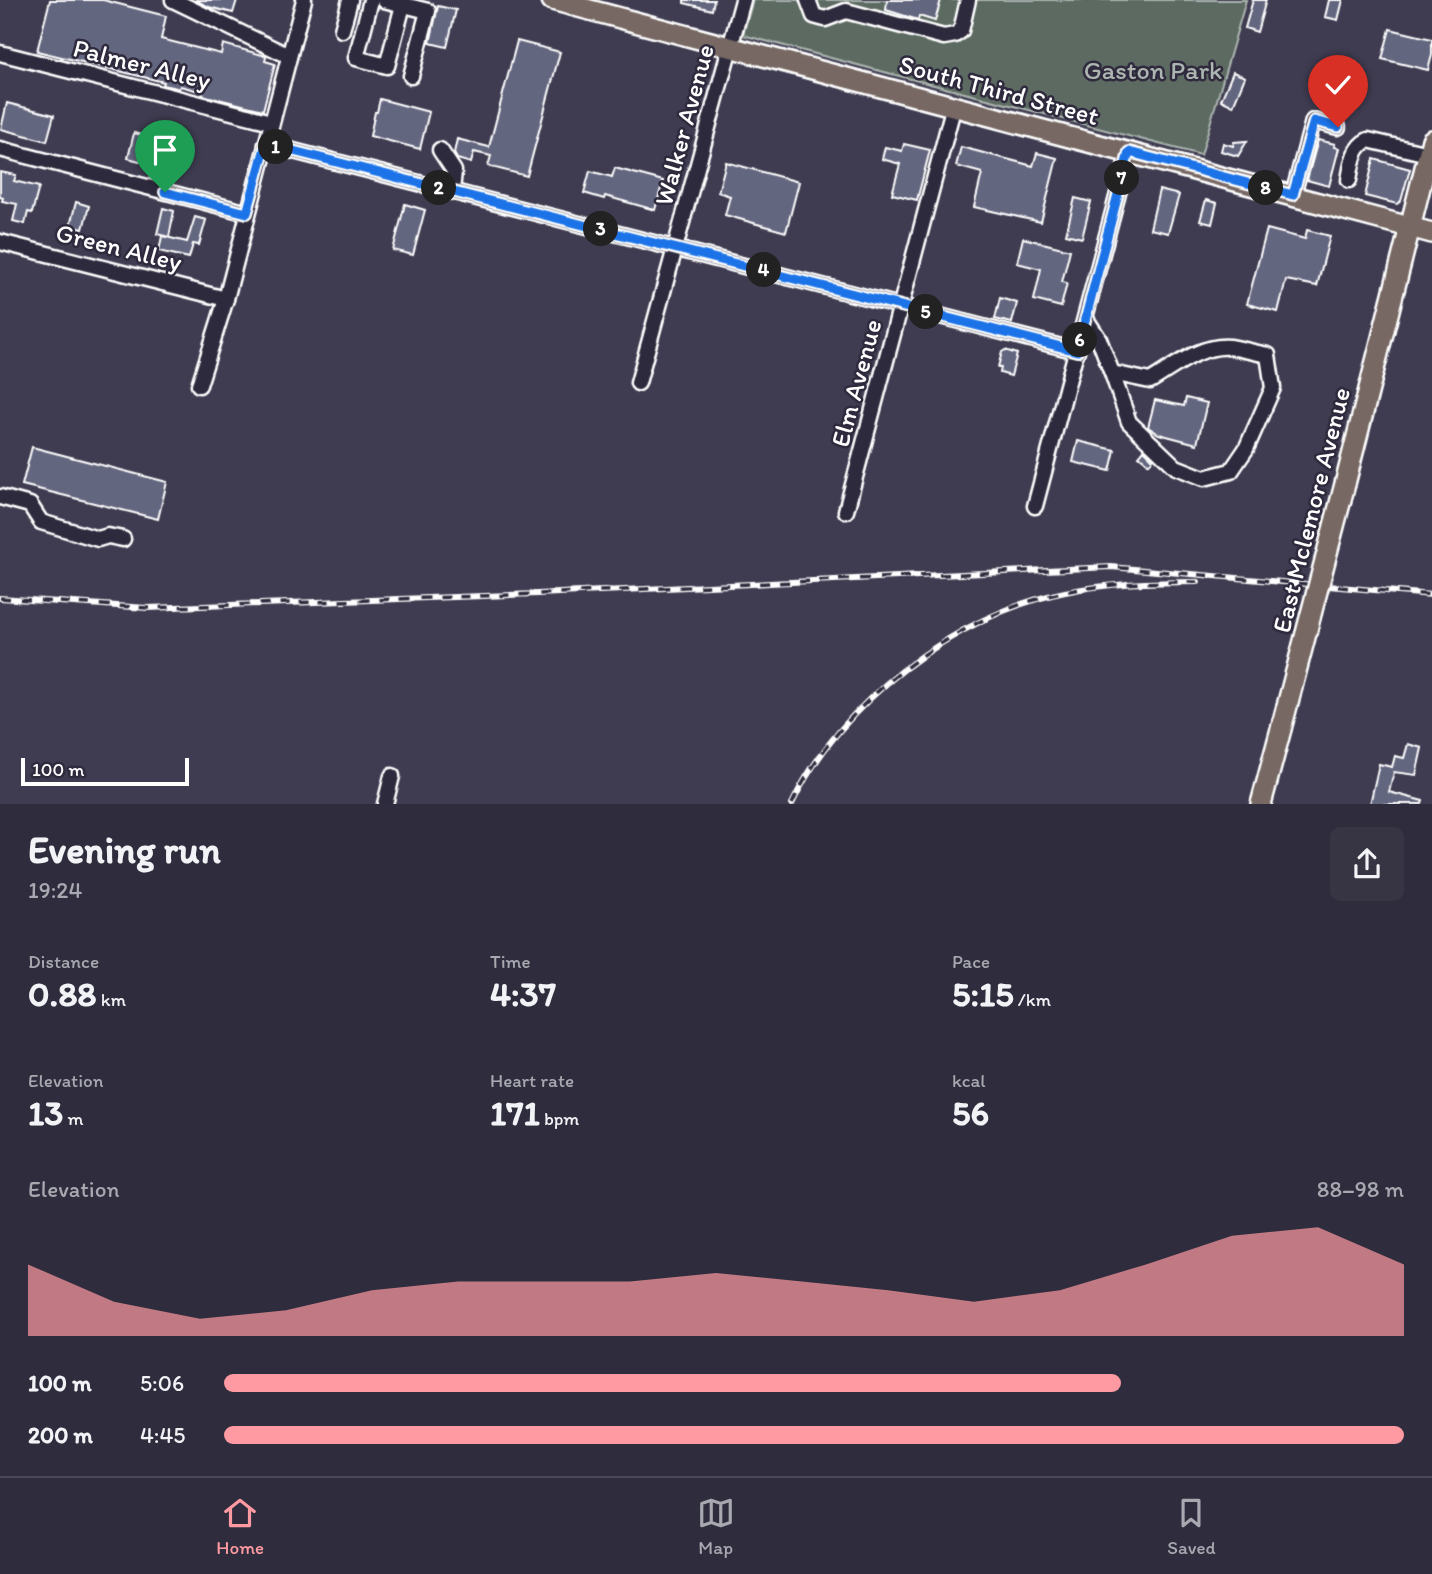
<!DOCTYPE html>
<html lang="en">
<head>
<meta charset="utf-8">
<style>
  body { margin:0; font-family:Itim,sans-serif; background:#373544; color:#f1f3f6; height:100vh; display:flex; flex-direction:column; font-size:26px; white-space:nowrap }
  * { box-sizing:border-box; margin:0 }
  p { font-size:23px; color:#a7a8b0 }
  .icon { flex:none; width:38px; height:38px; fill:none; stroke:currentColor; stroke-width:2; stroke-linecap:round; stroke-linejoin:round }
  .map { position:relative; height:804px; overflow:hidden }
  .sheet { display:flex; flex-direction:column; background:#2f2d3d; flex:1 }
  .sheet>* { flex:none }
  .scale { position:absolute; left:21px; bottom:18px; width:168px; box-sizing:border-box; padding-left:7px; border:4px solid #fff; border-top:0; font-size:19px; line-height:24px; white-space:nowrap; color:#fff; -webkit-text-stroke:5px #2f2a3d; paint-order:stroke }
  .pin { position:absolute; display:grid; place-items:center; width:60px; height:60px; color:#fff; margin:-72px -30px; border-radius:50% 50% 50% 0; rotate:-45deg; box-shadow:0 0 7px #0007 }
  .pin .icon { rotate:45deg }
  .km { position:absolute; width:35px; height:35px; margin:-18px; border-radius:50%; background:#222; color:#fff; font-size:19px; line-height:35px; text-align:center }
  .round { display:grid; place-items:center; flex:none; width:74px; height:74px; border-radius:10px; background:#373544 }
  .summary { display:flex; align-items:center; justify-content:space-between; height:119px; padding:0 28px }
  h1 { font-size:38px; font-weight:700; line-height:52px }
  .stats { display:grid; grid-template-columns:repeat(3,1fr); gap:10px; height:119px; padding:7px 28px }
  .stats div { display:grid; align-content:center }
  .stats b { font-size:35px; font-weight:700 }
  .stats small { font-size:19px; font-weight:400 }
  .stats p { font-size:19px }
  .chart { height:196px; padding:14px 28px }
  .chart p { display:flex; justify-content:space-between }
  .chart svg { width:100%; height:126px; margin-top:7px; fill:#ff9aa2; opacity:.7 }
  ul { padding:0 28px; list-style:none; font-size:23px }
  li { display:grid; grid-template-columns:112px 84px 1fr; align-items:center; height:52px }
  li i { height:18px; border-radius:9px; background:#ff9aa2 }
  .tab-bar { display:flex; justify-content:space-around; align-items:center; height:98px; border-top:2px solid #4a4957; background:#2f2d3d; font-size:19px; color:#a7a8b0 }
  .tab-bar a { display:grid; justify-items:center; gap:4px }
  .tab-bar .current { color:#ff9aa2 }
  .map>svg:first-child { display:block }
</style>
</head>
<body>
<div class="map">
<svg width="1432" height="804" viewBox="0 0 1432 804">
  <rect width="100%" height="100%" fill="#3f3c51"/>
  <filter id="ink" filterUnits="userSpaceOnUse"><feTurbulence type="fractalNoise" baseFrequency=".0143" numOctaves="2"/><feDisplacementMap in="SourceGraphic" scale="14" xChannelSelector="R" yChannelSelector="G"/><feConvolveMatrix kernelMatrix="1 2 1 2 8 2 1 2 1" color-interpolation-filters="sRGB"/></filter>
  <g filter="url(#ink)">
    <polygon fill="#5b6b62" stroke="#adb5b0" stroke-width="2" points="753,0 1246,0 1201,155 743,35"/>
    <g fill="#63667f" stroke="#fff" stroke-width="2">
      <polygon points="50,0 103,0 166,16 161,39 221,54 223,44 266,56 265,61 275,64 263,110 202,95 203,92 180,86 179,89 173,87 163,85 164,82 37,51"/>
      <polygon points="195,0 237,0 233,13 209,7"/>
      <polygon points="684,0 714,0 712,10 684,3"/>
      <polygon points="887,0 941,0 935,21 919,16 918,20 886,10"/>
      <polygon points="1253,0 1266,0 1257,32 1245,28"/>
      <polygon points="1329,0 1343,0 1338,20 1325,17"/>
      <polygon points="438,6 456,10 447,47 430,43"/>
      <polygon points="1390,29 1432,39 1432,55 1428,70 1382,59"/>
      <polygon points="517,41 560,52 527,176 488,166 491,156 474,152 471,163 457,159 454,153 457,139 489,147"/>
      <polygon points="1233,72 1245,77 1233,106 1221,100"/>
      <polygon points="380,99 429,112 420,149 370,136 375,112 377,112"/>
      <polygon points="7,103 54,115 47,141 1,129"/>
      <polygon points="134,133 161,140 155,165 128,158"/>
      <polygon points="1318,140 1335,144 1334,147 1339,148 1329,186 1307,180"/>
      <polygon points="1247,141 1238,156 1221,151 1223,143 1233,146 1234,142"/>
      <polygon points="904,144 930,150 917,200 892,194 900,164 882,159 885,147 902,151"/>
      <polygon points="961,147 1033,166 1037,153 1057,158 1041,222 974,207 982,173 956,166"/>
      <polygon points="1374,159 1410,169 1401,201 1397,204 1365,196"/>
      <polygon points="726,162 799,182 786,232 725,215 730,196 718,192"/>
      <polygon points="615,168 663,181 655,210 605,196 604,199 584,193 590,171 612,177"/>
      <polygon points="0,172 16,175 14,181 39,187 32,213 28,212 25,224 13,221 17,204 2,201 3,198 0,197"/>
      <polygon points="1159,190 1179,195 1168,233 1150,229"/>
      <polygon points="1075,198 1091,202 1082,238 1066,234"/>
      <polygon points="1206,200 1217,203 1212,224 1200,221"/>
      <polygon points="76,202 89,206 83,229 70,226"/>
      <polygon points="405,204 425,210 413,255 393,250"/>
      <polygon points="163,208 174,211 169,237 157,234"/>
      <polygon points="195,217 206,220 199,245 193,244 189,258 159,251 162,236 187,242"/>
      <polygon points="1267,229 1305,239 1307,230 1330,236 1317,286 1286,280 1278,312 1247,304"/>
      <polygon points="1023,238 1070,250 1062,282 1067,283 1061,307 1034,300 1041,269 1017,263"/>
      <polygon points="1000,298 1017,303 1012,323 995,319"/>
      <polygon points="1005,350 1017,354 1011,376 1000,373 1001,367 998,367 1002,352"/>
      <polygon points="1186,398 1207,403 1197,444 1159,434 1148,427 1155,400 1184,406"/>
      <polygon points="1078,441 1115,450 1110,471 1073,462"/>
      <polygon points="32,447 167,482 158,519 22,485"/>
      <polygon points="1144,450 1153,459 1149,464 1139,456"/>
      <polygon points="1408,744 1422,748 1416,775 1394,772 1389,792 1423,801 1422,804 1370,804 1379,764 1392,767 1395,756 1404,758"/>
    </g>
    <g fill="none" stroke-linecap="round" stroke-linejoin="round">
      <defs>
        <g id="minor">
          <polyline points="173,0 289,56"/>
          <polyline points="371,0 356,58 387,66 403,5"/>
          <polyline points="384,0 428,11 411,76"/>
          <polyline points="808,0 814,16 825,19 846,11 944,37 955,35 961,31 968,0"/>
          <polyline points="342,30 350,0"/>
          <polyline points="0,53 271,122"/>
          <polyline points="266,144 1077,351"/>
          <polyline points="0,149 248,213"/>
          <polyline points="440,150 454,171 452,191"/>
          <path d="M 1349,180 C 1352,164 1353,147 1368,140 L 1428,154"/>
          <polyline points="1293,195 1313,121 1338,127"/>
          <polyline points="0,242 226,299"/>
          <path d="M 1086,319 L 1099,339 L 1112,373 L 1150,381 C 1174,367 1201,344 1230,347 C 1243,349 1256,353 1268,355 L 1273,388 L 1246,449 L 1231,471 L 1204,478 L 1176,467 L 1129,422 L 1112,373"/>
          <polyline points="638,383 743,0"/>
          <polyline points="199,385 226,299 304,0"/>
          <polyline points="0,497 30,505 41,522 98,539 108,536 123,539"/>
          <polyline points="1035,506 1129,152"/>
          <polyline points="846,511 954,105"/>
          <polyline points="385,804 392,776"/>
        </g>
        <g id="major">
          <polyline points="552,0 1432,233"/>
          <polyline points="1345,484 1432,140"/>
          <polyline points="1261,804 1281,729"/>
        </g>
      </defs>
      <use href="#minor" stroke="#fff" stroke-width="19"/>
      <use href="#major" stroke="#fff" stroke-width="24"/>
      <use href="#minor" stroke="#2f2a3d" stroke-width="14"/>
      <use href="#major" stroke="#776864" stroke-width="19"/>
      <defs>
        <g id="rail">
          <polyline points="0,598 147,608 538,594 1111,567 1432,595"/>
          <path d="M 792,804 C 839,703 956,614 1065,592 C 1109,583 1153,582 1198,582"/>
        </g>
      </defs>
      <use href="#rail" stroke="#fff" stroke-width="6"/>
      <use href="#rail" stroke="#2f2a3d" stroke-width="3.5" stroke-dasharray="10" stroke-linecap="butt"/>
      <defs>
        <polyline id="major-bridge" points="1281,729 1345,484"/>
      </defs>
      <use href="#major-bridge" stroke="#fff" stroke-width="24" stroke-linecap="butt"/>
      <use href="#major-bridge" stroke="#776864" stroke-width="19"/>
    </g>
  </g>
  <g fill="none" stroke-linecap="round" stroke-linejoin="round" filter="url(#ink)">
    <defs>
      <polyline id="route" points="165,192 247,213 266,144 1077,351 1129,152 1293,195 1314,121 1338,127"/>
    </defs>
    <use href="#route" stroke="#fff" stroke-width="14"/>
    <use href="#route" stroke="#1a73e8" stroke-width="9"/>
  </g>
  <g text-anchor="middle" stroke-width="5" stroke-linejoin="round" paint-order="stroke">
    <g font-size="26" fill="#fff" stroke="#2f2a3d">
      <text transform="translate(142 64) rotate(14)" y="9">Palmer Alley</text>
      <text transform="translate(999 90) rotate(15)" y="9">South Third Street</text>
      <text transform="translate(684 125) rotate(-75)" y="9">Walker Avenue</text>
      <text transform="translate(119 247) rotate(14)" y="9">Green Alley</text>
      <text transform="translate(856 383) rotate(-75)" y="9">Elm Avenue</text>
      <text transform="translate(1311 510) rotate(-76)" y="9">East Mclemore Avenue</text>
    </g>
    <g font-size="26" fill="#adb5b0" stroke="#2f2a3d">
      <text x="1153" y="79">Gaston Park</text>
    </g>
  </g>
</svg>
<div class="scale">100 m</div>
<div class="pin" style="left:165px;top:192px;background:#1e9e55"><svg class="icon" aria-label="arrive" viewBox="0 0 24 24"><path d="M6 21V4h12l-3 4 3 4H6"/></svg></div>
<div class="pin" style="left:1338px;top:127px;background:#d93025"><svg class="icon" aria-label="check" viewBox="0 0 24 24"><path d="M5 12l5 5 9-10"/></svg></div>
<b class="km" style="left:276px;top:147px">1</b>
<b class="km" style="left:439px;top:188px">2</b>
<b class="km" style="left:601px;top:229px">3</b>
<b class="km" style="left:764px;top:270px">4</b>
<b class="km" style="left:926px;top:312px">5</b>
<b class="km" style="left:1080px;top:340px">6</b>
<b class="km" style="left:1122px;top:178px">7</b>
<b class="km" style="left:1266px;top:188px">8</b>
</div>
<section class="sheet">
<div class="summary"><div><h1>Evening run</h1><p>19:24</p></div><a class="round"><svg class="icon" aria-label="share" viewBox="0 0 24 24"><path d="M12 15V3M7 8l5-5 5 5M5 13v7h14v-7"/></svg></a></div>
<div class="stats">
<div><p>Distance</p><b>0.88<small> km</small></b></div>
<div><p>Time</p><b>4:37</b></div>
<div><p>Pace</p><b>5:15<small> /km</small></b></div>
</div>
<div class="stats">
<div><p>Elevation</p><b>13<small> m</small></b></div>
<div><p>Heart rate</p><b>171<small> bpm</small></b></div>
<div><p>kcal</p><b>56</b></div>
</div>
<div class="chart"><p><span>Elevation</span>88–98 m</p>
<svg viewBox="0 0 160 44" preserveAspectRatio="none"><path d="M0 44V19L10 32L20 38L30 35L40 28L50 25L60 25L70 25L80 22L90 25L100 28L110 32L120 28L130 19L140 9L150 6L160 19V44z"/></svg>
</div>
<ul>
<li><b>100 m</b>5:06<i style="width:76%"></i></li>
<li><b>200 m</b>4:45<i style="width:100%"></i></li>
</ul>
</section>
<nav class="tab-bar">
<a class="current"><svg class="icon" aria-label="home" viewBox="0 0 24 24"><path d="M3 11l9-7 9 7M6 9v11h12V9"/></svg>Home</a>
<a><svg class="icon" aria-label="map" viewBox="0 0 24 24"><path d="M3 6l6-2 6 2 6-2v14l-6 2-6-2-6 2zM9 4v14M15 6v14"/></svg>Map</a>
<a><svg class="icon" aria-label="saved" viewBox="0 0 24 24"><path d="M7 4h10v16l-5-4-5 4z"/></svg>Saved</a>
</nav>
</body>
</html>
